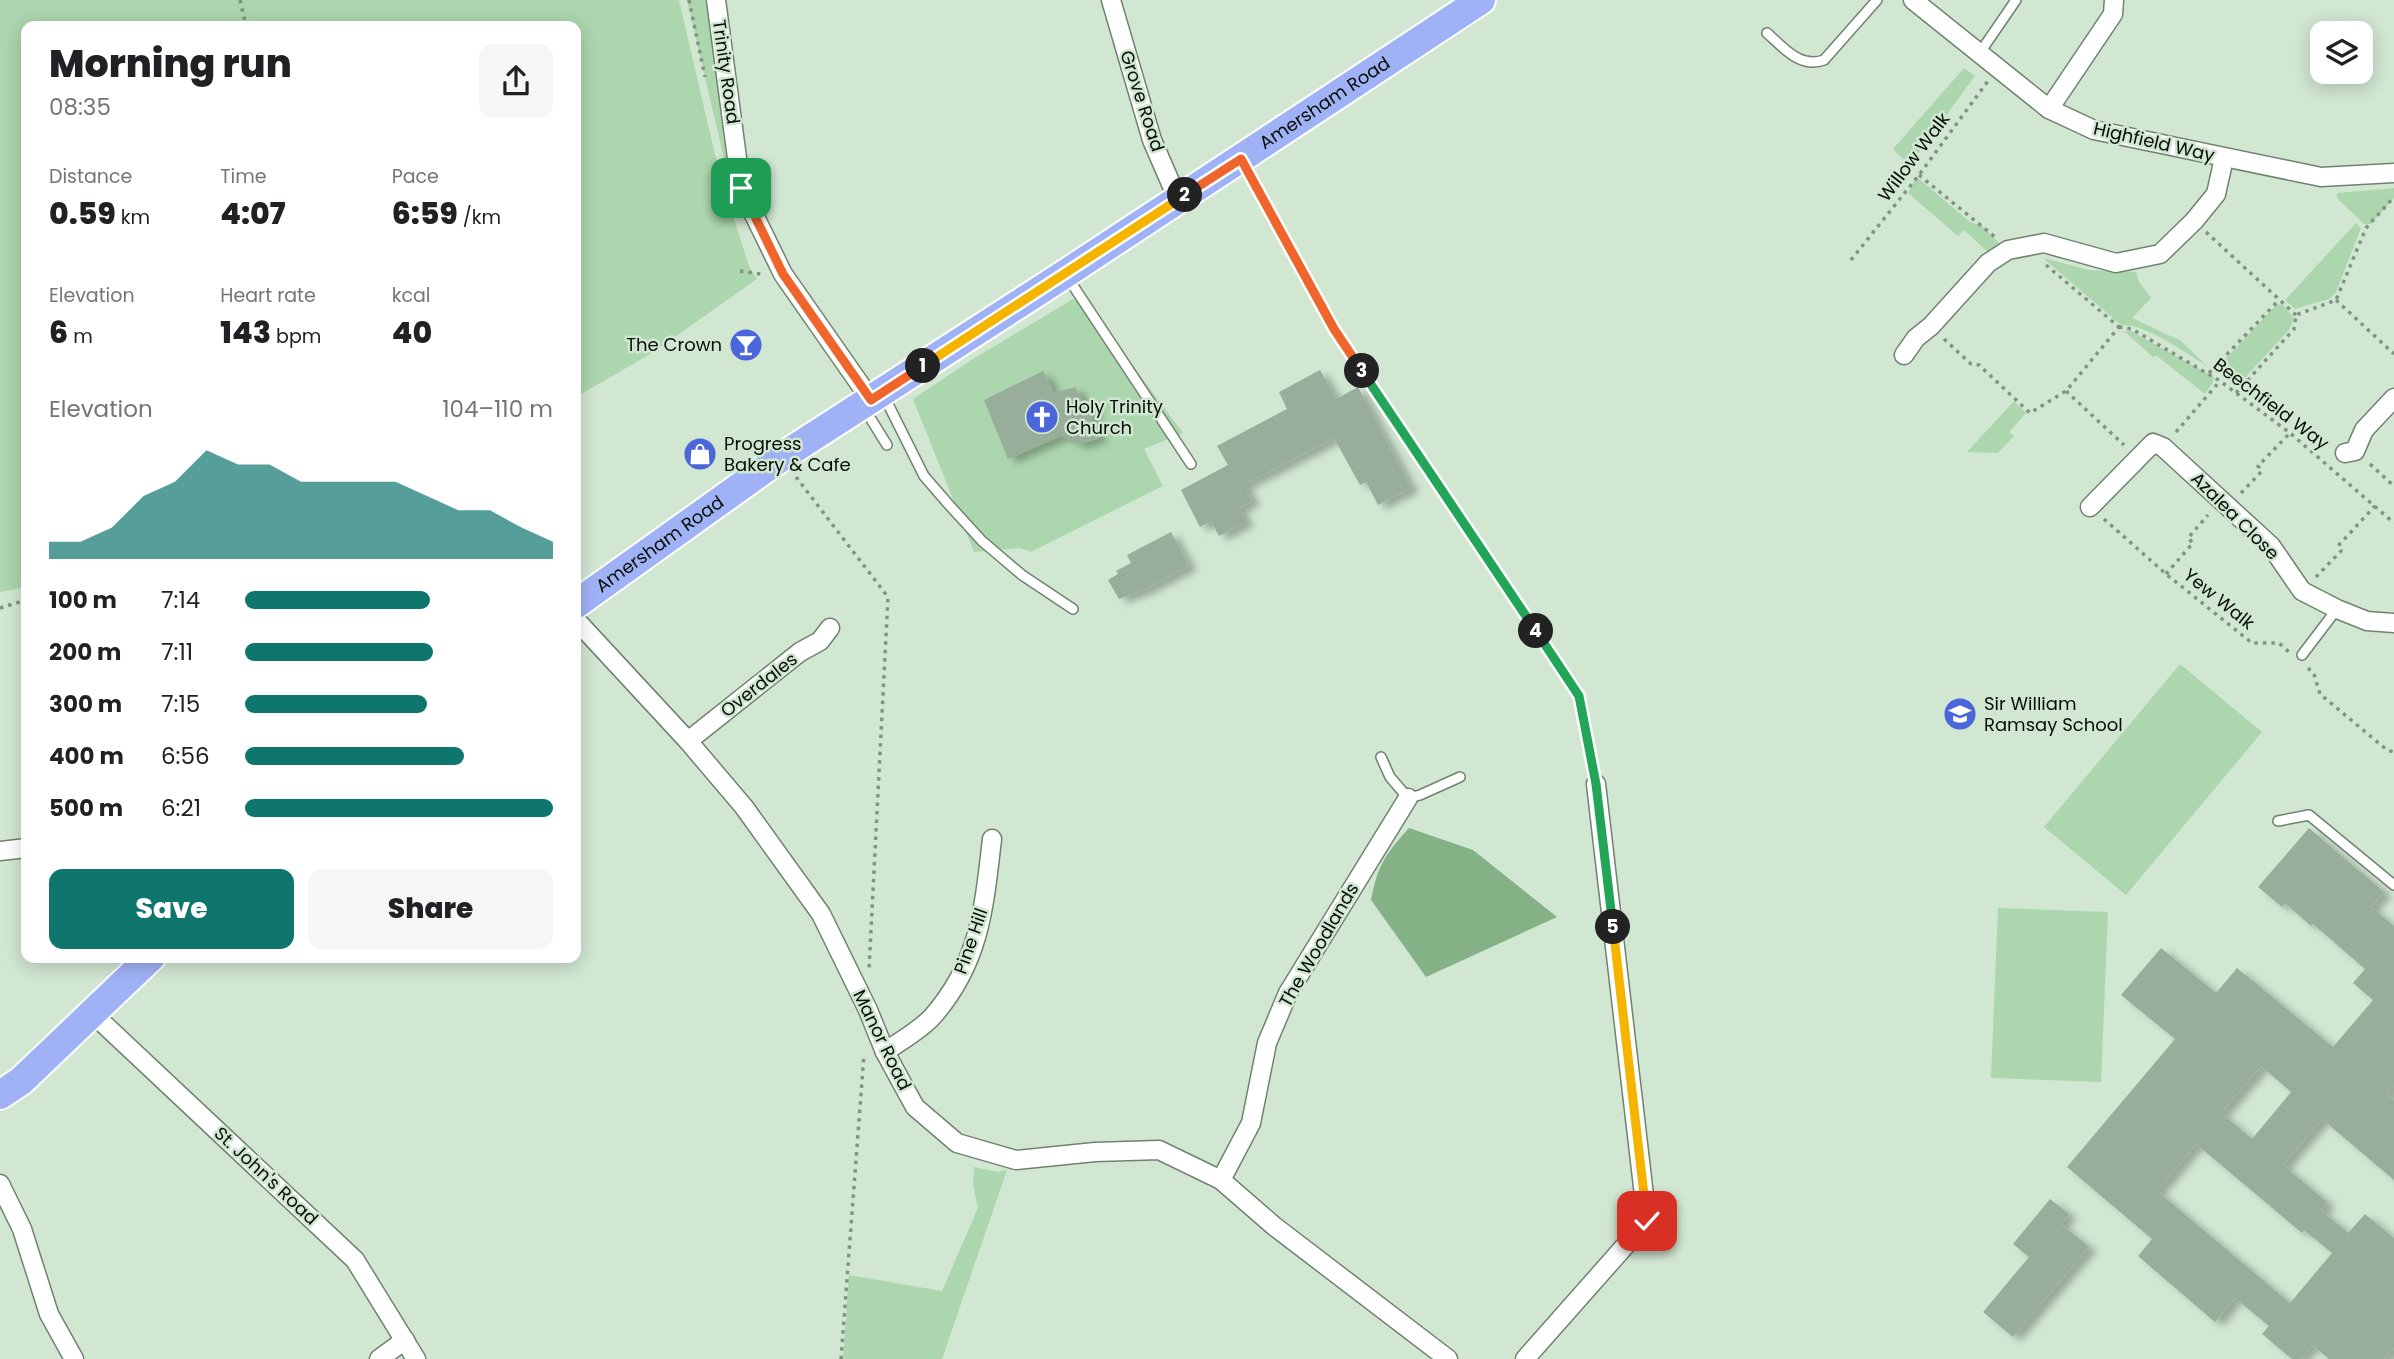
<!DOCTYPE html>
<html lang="en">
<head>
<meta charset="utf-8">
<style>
  body { margin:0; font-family:Poppins,sans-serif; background:#f6f6f6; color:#202124; height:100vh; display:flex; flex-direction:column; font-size:26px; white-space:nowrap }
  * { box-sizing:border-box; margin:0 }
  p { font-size:23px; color:#757577 }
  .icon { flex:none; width:38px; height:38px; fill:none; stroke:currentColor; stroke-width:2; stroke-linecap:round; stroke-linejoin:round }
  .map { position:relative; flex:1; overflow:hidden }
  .panel { position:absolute; left:21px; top:21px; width:560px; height:942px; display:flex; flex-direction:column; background:#fff; border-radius:14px; box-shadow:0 4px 18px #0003 }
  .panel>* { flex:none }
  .fabs { position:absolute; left:2310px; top:21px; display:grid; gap:14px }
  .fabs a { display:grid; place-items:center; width:63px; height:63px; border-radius:14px; background:#fff; box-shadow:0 4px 18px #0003; font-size:35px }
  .pin { position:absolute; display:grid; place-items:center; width:60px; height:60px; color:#fff; margin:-30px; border-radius:14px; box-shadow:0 4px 10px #0006 }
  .km { position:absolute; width:35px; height:35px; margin:-18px; border-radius:50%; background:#222; color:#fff; font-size:19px; line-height:35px; text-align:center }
  .round { display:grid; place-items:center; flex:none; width:74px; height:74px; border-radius:14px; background:#f6f6f6 }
  .head { display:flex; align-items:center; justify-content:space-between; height:119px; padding:0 28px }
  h1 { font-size:38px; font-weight:800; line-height:52px }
  .figures { display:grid; grid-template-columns:repeat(3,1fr); gap:10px; height:119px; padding:7px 28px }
  .figures div { display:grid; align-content:center }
  .figures b { font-size:30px; font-weight:800 }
  .figures small { font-size:19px; font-weight:400 }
  .figures p { font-size:19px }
  .chart { height:196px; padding:14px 28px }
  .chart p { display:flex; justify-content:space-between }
  .chart svg { width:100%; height:126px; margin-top:7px; fill:#0f766e; opacity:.7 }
  .cta { display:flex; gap:14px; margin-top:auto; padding:14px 28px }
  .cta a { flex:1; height:80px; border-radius:14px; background:#0f766e; color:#fff; font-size:28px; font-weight:800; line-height:80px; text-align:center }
  .cta a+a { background:#f6f6f6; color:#202124 }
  ul { padding:0 28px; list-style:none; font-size:23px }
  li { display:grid; grid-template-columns:112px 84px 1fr; align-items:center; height:52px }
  li i { height:18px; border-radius:9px; background:#0f766e }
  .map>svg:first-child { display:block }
</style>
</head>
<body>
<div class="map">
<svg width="2394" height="1359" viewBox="0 0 2394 1359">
  <defs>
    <filter id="shadow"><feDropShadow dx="8" dy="4.5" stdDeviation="3.5" flood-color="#0004"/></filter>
  </defs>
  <rect width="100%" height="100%" fill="#d1e7d2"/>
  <g fill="#acd6ad">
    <polygon points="0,0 679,0 719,172 749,266 757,279 652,353 576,397 576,26 26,26 26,587 0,592"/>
    <polygon points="687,0 705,0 738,190 732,193"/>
    <polygon points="1964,68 1975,76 1917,155 1912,168 1893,149"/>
    <polygon points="1919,179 1970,222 1982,226 2000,244 1990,254 1964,230 1958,236 1908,193 1914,181"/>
    <polygon points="2394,188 2394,198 2371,224 2364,224 2337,198 2337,193"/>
    <polygon points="2356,223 2361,228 2336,292 2329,299 2295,309 2285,300"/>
    <path d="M 2043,258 L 2089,270 L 2136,272 L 2139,282 L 2151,298 L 2132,318 L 2181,341 L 2207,366 C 2186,353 2145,323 2121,325 Z"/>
    <polygon points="1080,295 1183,433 1144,449 1163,486 1031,552 1020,548 974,552 913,399 973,359"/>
    <polygon points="2277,304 2283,305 2294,318 2289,330 2237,386 2218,372 2220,365"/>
    <polygon points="2124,331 2131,331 2214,377 2213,382 2205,394 2157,356 2153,357"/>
    <polygon points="2014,401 2026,413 2009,432 2014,436 1998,453 1967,452"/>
    <polygon points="2180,664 2262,732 2126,895 2044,827"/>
    <polygon points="1998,908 2108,912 2101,1082 1991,1078"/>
    <polygon points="974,1167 998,1172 1007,1170 942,1359 843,1359 849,1275 942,1291 978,1208 973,1185"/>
  </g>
  <path fill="#84b286" d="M 1409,828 L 1473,850 L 1557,917 L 1426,977 L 1371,900 C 1378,864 1385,855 1409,828 Z"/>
  <g fill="#99ae9a" fill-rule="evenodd" filter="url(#shadow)">
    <polygon points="1320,370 1336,399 1358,387 1411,488 1378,505 1366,482 1360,485 1334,438 1244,485 1252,501 1239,508 1246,522 1219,536 1211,521 1200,527 1181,490 1228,465 1217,446 1287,409 1279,392"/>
    <polygon points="1043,371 1054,393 1075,387 1082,400 1094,403 1092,422 1100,438 1080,444 1061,436 1008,459 984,400"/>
    <polygon points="1171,532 1189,566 1146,589 1119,599 1108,580 1118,574 1116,571 1131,563 1127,555"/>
    <path d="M 2309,828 L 2384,892 L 2371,907 L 2394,926 L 2394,1085 L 2387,1094 L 2394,1100 L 2394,1180 L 2322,1119 L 2283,1165 L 2327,1202 L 2321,1210 L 2348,1233 L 2365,1214 L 2394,1238 L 2394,1347 L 2384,1359 L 2329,1359 L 2312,1345 L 2300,1359 L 2292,1359 L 2262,1334 L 2269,1326 L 2235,1298 L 2215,1322 L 2138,1256 L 2152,1239 L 2067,1167 L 2175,1039 L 2121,995 L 2161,948 L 2216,993 L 2237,968 L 2333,1047 L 2373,1000 L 2353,983 L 2365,969 L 2313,924 L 2311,926 L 2285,903 L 2282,907 L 2258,887 ZM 2261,1066 L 2291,1092 L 2252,1139 L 2221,1113 ZM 2196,1144 L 2302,1233 L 2304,1230 L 2332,1253 L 2290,1303 L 2157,1191 Z"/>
    <polygon points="2050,1199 2069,1214 2061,1224 2089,1247 2013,1337 1983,1312 2029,1257 2013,1244"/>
  </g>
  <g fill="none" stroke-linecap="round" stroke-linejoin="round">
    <defs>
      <g id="service">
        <path d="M 1767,33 C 1783,47 1800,69 1824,60 L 1877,0"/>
        <polyline points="1979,54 2016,0"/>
        <polyline points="1068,278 1191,464"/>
        <polyline points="883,394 924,476 950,506 982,541 1022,575 1073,609"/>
        <polyline points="864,408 887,445"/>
        <polyline points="2302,655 2337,609"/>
        <polyline points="1381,757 1390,777 1408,798 1420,795 1460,777"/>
        <polyline points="2278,821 2309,815 2394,885"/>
      </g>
      <g id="minor">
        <polyline points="716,0 741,188 783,274 871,400"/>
        <polyline points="1111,0 1152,140 1178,200"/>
        <polyline points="1913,0 2049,109 2094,130 2321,177 2394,173"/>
        <polyline points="2049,109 2113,14 2114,0"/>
        <polyline points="1904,355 1916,338 1931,326 1988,263 2008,250 2044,243 2116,263 2160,254 2194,221 2216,194 2224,158"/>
        <polyline points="2345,453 2355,451 2364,430 2394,398"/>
        <polyline points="2090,507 2153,443 2163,447 2271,546 2302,591 2337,609 2367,621 2394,623"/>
        <polyline points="576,620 688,741 744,807 821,914 868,1010 885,1052 915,1107 957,1143 1016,1160 1095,1152 1159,1150 1221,1180 1274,1226 1448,1359"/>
        <polyline points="688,741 800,652 820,641 830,628"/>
        <polyline points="0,851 26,848"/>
        <polyline points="91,1012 355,1260 416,1359"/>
        <path d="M 885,1052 C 900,1041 921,1030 933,1016 C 980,962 984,908 992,839"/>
        <polyline points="1221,1180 1251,1123 1267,1043 1288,993 1408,798"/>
        <polyline points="0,1184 22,1229 49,1314 74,1359"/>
        <polyline points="379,1359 405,1340"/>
        <polyline points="1525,1359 1647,1221 1596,784"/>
      </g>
      <g id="primary">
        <path id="s1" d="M 576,604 L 783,456 L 1065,274 L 1481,0"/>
        <polyline points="0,1095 21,1081 151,957"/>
      </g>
    </defs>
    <use href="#service" stroke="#6f836f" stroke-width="12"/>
    <use href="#minor" stroke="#6f836f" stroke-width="21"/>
    <use href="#primary" stroke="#fff" stroke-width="32"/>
    <g stroke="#839383" stroke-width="3.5" stroke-dasharray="3.5 5" stroke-linecap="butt">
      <polyline points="240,0 246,26"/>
      <polyline points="689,0 705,77"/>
      <polyline points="1919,175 1995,237"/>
      <polyline points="1252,179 1333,329 1579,696 1593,767"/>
      <polyline points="2206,232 2296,315"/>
      <polyline points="1851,260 1919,175 1988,81"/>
      <polyline points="2046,265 2119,327"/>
      <polyline points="740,271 761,274"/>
      <polyline points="2336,300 2394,354"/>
      <polyline points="2119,327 2132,329 2220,381 2290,433 2394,523"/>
      <polyline points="1944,339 1971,364 1979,365 2030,413 2066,391 2119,327"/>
      <polyline points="2209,373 2279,300"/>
      <polyline points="2066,391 2124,445"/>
      <polyline points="2236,393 2294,329 2296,315 2336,300 2366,228 2394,197"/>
      <polyline points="2176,432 2220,381"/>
      <polyline points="2370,464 2394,486"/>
      <polyline points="796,477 888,597 869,969"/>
      <polyline points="2241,493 2262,471 2258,466 2290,433"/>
      <polyline points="2104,519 2166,574 2252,643 2279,643 2289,652"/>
      <polyline points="2166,574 2193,543 2188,538 2208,515"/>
      <polyline points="2316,577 2341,551 2338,546 2375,506"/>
      <polyline points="0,608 26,600"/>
      <polyline points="2308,668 2314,674 2320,694 2387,750 2394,752"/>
      <polyline points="841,1359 864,1054"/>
    </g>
    <use href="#service" stroke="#fff" stroke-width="9"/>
    <use href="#minor" stroke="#fff" stroke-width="18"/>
    <use href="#primary" stroke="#a0b2f6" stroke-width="28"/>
  </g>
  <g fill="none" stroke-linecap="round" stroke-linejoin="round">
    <defs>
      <polyline id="split-1" points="741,188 783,274 871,400 923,366"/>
      <polyline id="split-2" points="923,366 1185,195"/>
      <polyline id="split-3" points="1185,195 1241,159 1334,329 1362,371"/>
      <polyline id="split-4" points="1362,371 1536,631"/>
      <polyline id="split-5" points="1536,631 1579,696 1596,784 1613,927"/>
      <polyline id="split-6" points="1613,927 1647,1221"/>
    </defs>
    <use href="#split-1" stroke="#fff" stroke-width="14"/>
    <use href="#split-2" stroke="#fff" stroke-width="14"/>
    <use href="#split-3" stroke="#fff" stroke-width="14"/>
    <use href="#split-4" stroke="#fff" stroke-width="14"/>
    <use href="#split-5" stroke="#fff" stroke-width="14"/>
    <use href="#split-6" stroke="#fff" stroke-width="14"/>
    <use href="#split-1" stroke="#f0652b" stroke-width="9"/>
    <use href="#split-2" stroke="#f5b400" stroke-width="9"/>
    <use href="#split-3" stroke="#f0652b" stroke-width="9"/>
    <use href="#split-4" stroke="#22a559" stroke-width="9"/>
    <use href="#split-5" stroke="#22a559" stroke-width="9"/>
    <use href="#split-6" stroke="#f5b400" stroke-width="9"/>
  </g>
  <defs>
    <symbol id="bar-disc" viewBox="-11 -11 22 22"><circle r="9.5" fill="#4b65da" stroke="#d1e7d2"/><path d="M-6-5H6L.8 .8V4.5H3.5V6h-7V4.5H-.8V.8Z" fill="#fff"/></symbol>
    <symbol id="church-disc" viewBox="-11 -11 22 22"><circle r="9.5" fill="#4b65da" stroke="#d1e7d2"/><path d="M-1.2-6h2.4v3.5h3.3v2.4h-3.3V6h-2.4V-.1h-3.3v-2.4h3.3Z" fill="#fff"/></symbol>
    <symbol id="shop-disc" viewBox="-11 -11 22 22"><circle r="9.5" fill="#4b65da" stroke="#d1e7d2"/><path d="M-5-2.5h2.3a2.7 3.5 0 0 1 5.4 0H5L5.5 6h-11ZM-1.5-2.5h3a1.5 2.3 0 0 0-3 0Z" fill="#fff"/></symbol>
    <symbol id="school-disc" viewBox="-11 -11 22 22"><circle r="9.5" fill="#4b65da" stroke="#d1e7d2"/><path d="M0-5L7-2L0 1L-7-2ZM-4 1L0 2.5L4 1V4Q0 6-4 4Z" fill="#fff"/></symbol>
  </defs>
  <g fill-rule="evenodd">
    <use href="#bar-disc" x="727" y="326" width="38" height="38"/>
    <use href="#church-disc" x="1023" y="398" width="38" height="38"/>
    <use href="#shop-disc" x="681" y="435" width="38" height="38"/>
    <use href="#school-disc" x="1941" y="695" width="38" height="38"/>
  </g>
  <g text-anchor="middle" stroke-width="5" stroke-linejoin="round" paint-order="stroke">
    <g font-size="18" fill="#070e07" stroke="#d1e7d2">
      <text transform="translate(726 72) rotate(82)" y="6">Trinity Road</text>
      <text transform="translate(1142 101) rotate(72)" y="6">Grove Road</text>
      <text dy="6" stroke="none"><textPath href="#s1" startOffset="901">Amersham Road</textPath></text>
      <text transform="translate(2154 142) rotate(13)" y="6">Highfield Way</text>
      <text transform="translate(1914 157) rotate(-53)" y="6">Willow Walk</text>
      <text transform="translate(2271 404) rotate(37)" y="6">Beechfield Way</text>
      <text transform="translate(2235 516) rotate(45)" y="6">Azalea Close</text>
      <text dy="6" stroke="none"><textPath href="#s1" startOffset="103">Amersham Road</textPath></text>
      <text transform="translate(2219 599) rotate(39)" y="6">Yew Walk</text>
      <text transform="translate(759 685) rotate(-38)" y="6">Overdales</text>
      <text transform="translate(971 941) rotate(-71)" y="6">Pine Hill</text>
      <text transform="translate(1319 945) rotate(-60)" y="6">The Woodlands</text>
      <text transform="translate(882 1040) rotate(64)" y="6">Manor Road</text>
      <text transform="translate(266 1176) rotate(43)" y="6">St. John's Road</text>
    </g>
    <g font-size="18" fill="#070e07" stroke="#d1e7d2" text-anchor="start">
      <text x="722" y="351" text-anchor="end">The Crown</text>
      <text x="1066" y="413">Holy Trinity<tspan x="1066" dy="21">Church</tspan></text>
      <text x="724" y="450">Progress<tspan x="724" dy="21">Bakery &amp; Cafe</tspan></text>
      <text x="1984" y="710">Sir William<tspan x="1984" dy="21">Ramsay School</tspan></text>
    </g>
  </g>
</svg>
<div class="fabs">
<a><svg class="icon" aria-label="layers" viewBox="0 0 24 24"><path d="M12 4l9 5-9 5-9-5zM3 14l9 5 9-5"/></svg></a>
</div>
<div class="pin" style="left:741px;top:188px;background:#1e9e55"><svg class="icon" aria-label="arrive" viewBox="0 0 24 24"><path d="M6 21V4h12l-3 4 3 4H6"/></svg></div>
<div class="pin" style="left:1647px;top:1221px;background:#d93025"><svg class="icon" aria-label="check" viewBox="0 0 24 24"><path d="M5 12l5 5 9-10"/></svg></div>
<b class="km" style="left:923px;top:366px">1</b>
<b class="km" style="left:1185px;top:195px">2</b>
<b class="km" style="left:1362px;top:371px">3</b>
<b class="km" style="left:1536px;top:631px">4</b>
<b class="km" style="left:1613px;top:927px">5</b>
<section class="panel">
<div class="head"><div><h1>Morning run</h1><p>08:35</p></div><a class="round"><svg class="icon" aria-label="share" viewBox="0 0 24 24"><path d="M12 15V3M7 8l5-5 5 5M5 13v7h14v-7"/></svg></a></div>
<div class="figures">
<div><p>Distance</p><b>0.59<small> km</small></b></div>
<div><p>Time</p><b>4:07</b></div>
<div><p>Pace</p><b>6:59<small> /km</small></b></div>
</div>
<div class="figures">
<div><p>Elevation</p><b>6<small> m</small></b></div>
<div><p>Heart rate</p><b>143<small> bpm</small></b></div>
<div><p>kcal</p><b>40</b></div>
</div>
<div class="chart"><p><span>Elevation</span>104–110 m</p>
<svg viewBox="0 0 160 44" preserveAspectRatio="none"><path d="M0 44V38L10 38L20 33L30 22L40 17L50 6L60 11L70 11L80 17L90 17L100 17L110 17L120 22L130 27L140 27L150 33L160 38V44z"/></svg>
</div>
<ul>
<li><b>100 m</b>7:14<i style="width:60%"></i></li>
<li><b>200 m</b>7:11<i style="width:61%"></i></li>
<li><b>300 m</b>7:15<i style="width:59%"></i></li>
<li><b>400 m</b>6:56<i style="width:71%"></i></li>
<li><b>500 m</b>6:21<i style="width:100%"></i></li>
</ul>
<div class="cta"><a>Save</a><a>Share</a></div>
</section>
</div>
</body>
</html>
